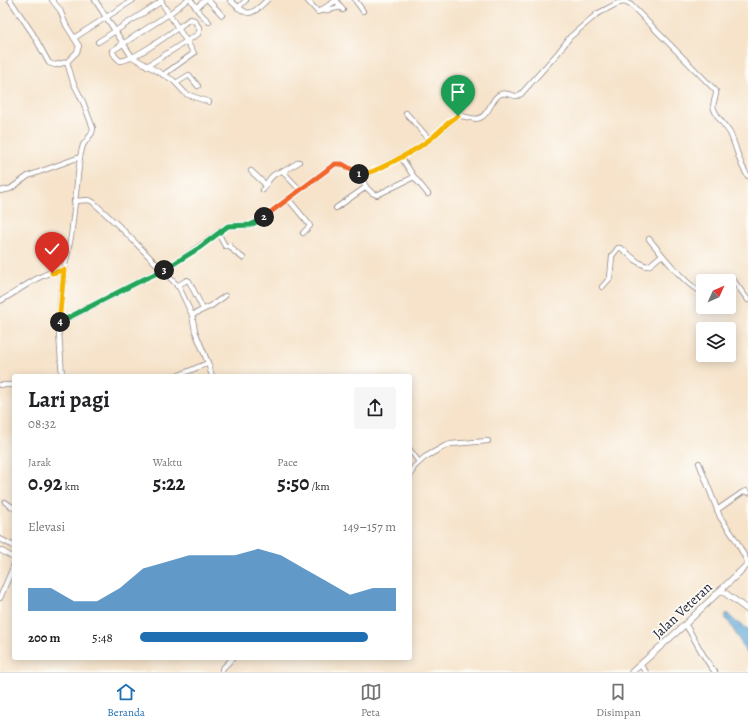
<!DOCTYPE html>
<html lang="id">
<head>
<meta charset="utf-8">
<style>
  body { margin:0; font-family:Alegreya,serif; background:#f6f6f6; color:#202124; height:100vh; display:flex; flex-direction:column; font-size:15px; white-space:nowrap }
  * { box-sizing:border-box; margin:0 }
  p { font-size:13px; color:#757577 }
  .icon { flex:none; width:22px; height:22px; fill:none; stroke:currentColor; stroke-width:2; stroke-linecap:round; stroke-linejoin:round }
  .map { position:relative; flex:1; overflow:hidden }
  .drawer { position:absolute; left:12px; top:374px; width:400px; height:286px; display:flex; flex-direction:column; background:#fff; border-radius:4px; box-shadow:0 2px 10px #0003 }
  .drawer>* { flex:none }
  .needle { width:26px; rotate:45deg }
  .tools { position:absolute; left:696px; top:274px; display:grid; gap:8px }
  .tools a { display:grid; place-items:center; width:40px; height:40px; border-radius:4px; background:#fff; box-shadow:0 2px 10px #0003; font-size:20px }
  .pin { position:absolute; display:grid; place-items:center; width:34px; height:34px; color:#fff; margin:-41px -17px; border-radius:50% 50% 50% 0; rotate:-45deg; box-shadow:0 0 4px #0007 }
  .pin .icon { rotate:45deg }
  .km { position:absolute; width:20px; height:20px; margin:-10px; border-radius:50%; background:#222; color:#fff; font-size:11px; line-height:20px; text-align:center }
  .round { display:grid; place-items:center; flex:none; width:42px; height:42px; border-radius:4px; background:#f6f6f6 }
  .headline { display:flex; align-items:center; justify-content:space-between; height:68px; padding:0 16px }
  h1 { font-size:22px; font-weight:700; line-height:30px }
  .stats { display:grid; grid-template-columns:repeat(3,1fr); gap:6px; height:68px; padding:4px 16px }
  .stats div { display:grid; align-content:center }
  .stats b { font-size:20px; font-weight:700 }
  .stats small { font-size:11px; font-weight:400 }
  .stats p { font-size:11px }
  .chart { height:112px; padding:8px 16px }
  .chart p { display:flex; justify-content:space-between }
  .chart svg { width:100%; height:72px; margin-top:4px; fill:#1f6fb2; opacity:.7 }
  ul { padding:0 16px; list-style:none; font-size:13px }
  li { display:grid; grid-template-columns:64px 48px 1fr; align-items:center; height:30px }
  li i { height:10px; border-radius:5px; background:#1f6fb2 }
  .dock { display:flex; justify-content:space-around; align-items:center; height:56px; border-top:1px solid #e0e0e0; background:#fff; font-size:11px; color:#757577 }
  .dock a { display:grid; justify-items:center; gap:2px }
  .dock .on { color:#1f6fb2 }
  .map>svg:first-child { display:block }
</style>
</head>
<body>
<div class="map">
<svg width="748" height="672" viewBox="0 0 748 672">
  <rect width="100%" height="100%" fill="#fdfcf7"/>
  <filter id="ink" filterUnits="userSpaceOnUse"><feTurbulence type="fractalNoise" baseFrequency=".025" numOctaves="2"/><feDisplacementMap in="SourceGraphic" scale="8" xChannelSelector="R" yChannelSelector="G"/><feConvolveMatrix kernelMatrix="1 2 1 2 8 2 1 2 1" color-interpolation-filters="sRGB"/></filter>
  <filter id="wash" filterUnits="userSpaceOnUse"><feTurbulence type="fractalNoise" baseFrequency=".012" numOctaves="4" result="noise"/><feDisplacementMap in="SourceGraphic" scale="16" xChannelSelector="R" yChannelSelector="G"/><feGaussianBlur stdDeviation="0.9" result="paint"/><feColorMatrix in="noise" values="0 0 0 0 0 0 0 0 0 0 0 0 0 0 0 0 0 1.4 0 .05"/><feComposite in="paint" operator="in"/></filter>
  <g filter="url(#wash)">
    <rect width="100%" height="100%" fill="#f6e3ca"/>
    <polygon fill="#60a9d7" stroke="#416689" points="727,613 736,622 748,629 748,655 729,622 725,619 725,616"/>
  </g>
  <g filter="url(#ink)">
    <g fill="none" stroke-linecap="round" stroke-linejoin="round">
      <defs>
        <g id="minor">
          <polyline points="10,0 33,34 49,63 55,65 67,62"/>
          <polyline points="52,0 60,10 66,25 79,46 77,52 67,62 73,82 83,102 93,128 92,133 83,145 80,157 71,237 64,270 60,301 59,333 62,376"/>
          <polyline points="95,0 132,57 173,80 186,94 209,102"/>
          <polyline points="160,0 194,53 163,75"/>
          <polyline points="191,0 199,12 209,22"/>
          <polyline points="208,0 222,15"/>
          <path d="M 230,0 C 248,17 250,17 267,0"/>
          <polyline points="307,0 318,12 337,0"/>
          <polyline points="336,0 343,10"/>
          <polyline points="355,0 363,11"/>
          <polyline points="196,8 205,0"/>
          <polyline points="238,8 246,0"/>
          <polyline points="323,11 341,7"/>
          <polyline points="74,38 133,0"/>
          <polyline points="98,42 162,1"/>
          <path d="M 147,66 L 198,34 L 200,29 L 194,20 L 190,19 C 176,29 136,60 120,61 L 115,56 L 112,51 L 169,14 L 187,0"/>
          <polyline points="176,83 189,75 198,86"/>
          <polyline points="406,113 430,140"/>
          <polyline points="401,157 414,177 428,194"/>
          <polyline points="299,162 284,171 285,174 300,190"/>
          <polyline points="251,171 266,185"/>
          <polyline points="366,187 372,193 377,195 414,177"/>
          <path d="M 263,190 C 268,180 273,172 284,171"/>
          <polyline points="0,191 10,189 28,176 80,157"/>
          <polyline points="289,200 309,224 310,226 303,233"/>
          <polyline points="74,201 89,200 93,202 121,228 179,287 192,315 211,306 225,296"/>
          <polyline points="336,208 366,187 360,174"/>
          <polyline points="218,233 225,246 230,246 235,252 243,258"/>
          <path d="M 649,239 C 659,251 689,290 703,292"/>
          <polyline points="727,281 734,281 748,300"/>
          <polyline points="177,286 187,280 189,281 203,309"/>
          <polyline points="602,287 610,278 612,256 618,248 621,248 638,262 646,266 650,265 662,255"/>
          <path d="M 0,301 C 18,292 43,270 64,270"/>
          <path d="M 59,323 L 144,279 L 174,264 L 228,226 L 250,225 L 259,221 L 335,164 L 342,164 L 360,174 L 372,172 L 416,149 L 430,140 L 458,116 C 465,115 473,121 480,118 C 490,114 492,96 501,94 C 505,92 512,96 517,96 L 521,94 L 558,53 L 570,37 L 597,14 L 618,3 L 625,2 L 631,5 L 716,91 C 717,98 711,103 714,109 C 717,118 725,125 730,133 C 737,147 738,163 748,176"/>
          <polyline points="208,363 212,376"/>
          <polyline points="177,376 208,363 195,331 192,315"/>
          <polyline points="0,385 14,385"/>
          <polyline points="410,450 419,462"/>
          <polyline points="699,463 720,517 736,540 748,563"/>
          <polyline points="410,476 414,467 425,457 445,446 451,444 488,441"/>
          <polyline points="5,502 14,508"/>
          <polyline points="717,510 743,492 746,491 748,493"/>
          <polyline points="0,539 14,546"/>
          <polyline points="0,550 14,558"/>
          <polyline points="0,598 14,565"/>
          <path d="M 685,624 C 696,640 703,658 715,672"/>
          <polyline points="640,665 646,672"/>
          <polyline points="222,672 222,669 233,658"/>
        </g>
        <g id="major">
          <polyline points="721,590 748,610"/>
          <polyline points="632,672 679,630 748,564"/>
        </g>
      </defs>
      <use href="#minor" stroke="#8c8282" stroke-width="6"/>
      <use href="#major" stroke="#8c8282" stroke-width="7"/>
      <use href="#minor" stroke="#fff" stroke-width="4.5"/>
      <use href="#major" stroke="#fff" stroke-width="5.5"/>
    </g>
  </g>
  <g fill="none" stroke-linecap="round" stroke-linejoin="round" filter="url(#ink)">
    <defs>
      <path id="split-1" d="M 359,174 C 369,177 419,148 429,140 C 439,133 447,122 458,116"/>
      <polyline id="split-2" points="264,217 335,164 342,164 359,174"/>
      <polyline id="split-3" points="164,270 199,248 228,226 250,225 259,221 264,217"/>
      <polyline id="split-4" points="60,322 144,279 164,270"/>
      <polyline id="split-5" points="52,273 64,270 59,323 60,322"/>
    </defs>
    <use href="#split-1" stroke="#fff" stroke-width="8"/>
    <use href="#split-2" stroke="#fff" stroke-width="8"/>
    <use href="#split-3" stroke="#fff" stroke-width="8"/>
    <use href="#split-4" stroke="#fff" stroke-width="8"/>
    <use href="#split-5" stroke="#fff" stroke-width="8"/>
    <use href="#split-1" stroke="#f5b400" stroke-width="5"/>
    <use href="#split-2" stroke="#f0652b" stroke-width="5"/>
    <use href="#split-3" stroke="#22a559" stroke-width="5"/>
    <use href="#split-4" stroke="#22a559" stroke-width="5"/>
    <use href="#split-5" stroke="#f5b400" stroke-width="5"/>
  </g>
  <g text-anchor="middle" stroke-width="3.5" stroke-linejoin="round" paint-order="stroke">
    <g font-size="14" fill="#22223b" stroke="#fdfcf7">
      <text transform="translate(682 610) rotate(-43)" y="5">Jalan Veteran</text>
    </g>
  </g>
</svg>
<div class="tools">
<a><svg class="needle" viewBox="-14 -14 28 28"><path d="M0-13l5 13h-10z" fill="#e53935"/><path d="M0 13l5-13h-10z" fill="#757577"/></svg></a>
<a><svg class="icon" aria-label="layers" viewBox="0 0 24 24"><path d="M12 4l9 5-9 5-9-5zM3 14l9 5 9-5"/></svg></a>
</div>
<div class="pin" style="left:458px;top:116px;background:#1e9e55"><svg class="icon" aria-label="arrive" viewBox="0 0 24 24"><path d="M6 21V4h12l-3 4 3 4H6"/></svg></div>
<div class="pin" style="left:52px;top:273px;background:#d93025"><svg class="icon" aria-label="check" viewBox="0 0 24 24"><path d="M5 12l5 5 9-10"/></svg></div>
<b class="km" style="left:359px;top:174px">1</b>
<b class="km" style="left:264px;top:217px">2</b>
<b class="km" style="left:164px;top:270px">3</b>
<b class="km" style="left:60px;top:322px">4</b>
<section class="drawer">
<div class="headline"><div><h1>Lari pagi</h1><p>08:32</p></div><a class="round"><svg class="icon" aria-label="share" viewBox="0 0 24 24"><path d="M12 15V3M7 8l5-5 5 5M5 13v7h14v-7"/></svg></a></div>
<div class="stats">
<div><p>Jarak</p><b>0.92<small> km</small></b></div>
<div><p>Waktu</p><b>5:22</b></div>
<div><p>Pace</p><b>5:50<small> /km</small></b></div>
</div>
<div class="chart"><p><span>Elevasi</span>149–157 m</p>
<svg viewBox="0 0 160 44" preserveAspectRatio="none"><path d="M0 44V30L10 30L20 38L30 38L40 30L50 18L60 14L70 10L80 10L90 10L100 6L110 10L120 18L130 26L140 34L150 30L160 30V44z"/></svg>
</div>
<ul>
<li><b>200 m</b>5:48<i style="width:89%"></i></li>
</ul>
</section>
</div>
<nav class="dock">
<a class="on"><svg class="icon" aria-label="home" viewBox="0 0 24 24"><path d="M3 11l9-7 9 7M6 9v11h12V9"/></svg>Beranda</a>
<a><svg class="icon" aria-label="map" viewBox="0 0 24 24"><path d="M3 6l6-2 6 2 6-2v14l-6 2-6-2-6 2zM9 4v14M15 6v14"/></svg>Peta</a>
<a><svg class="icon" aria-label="saved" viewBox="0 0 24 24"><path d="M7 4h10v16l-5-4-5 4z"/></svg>Disimpan</a>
</nav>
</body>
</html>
